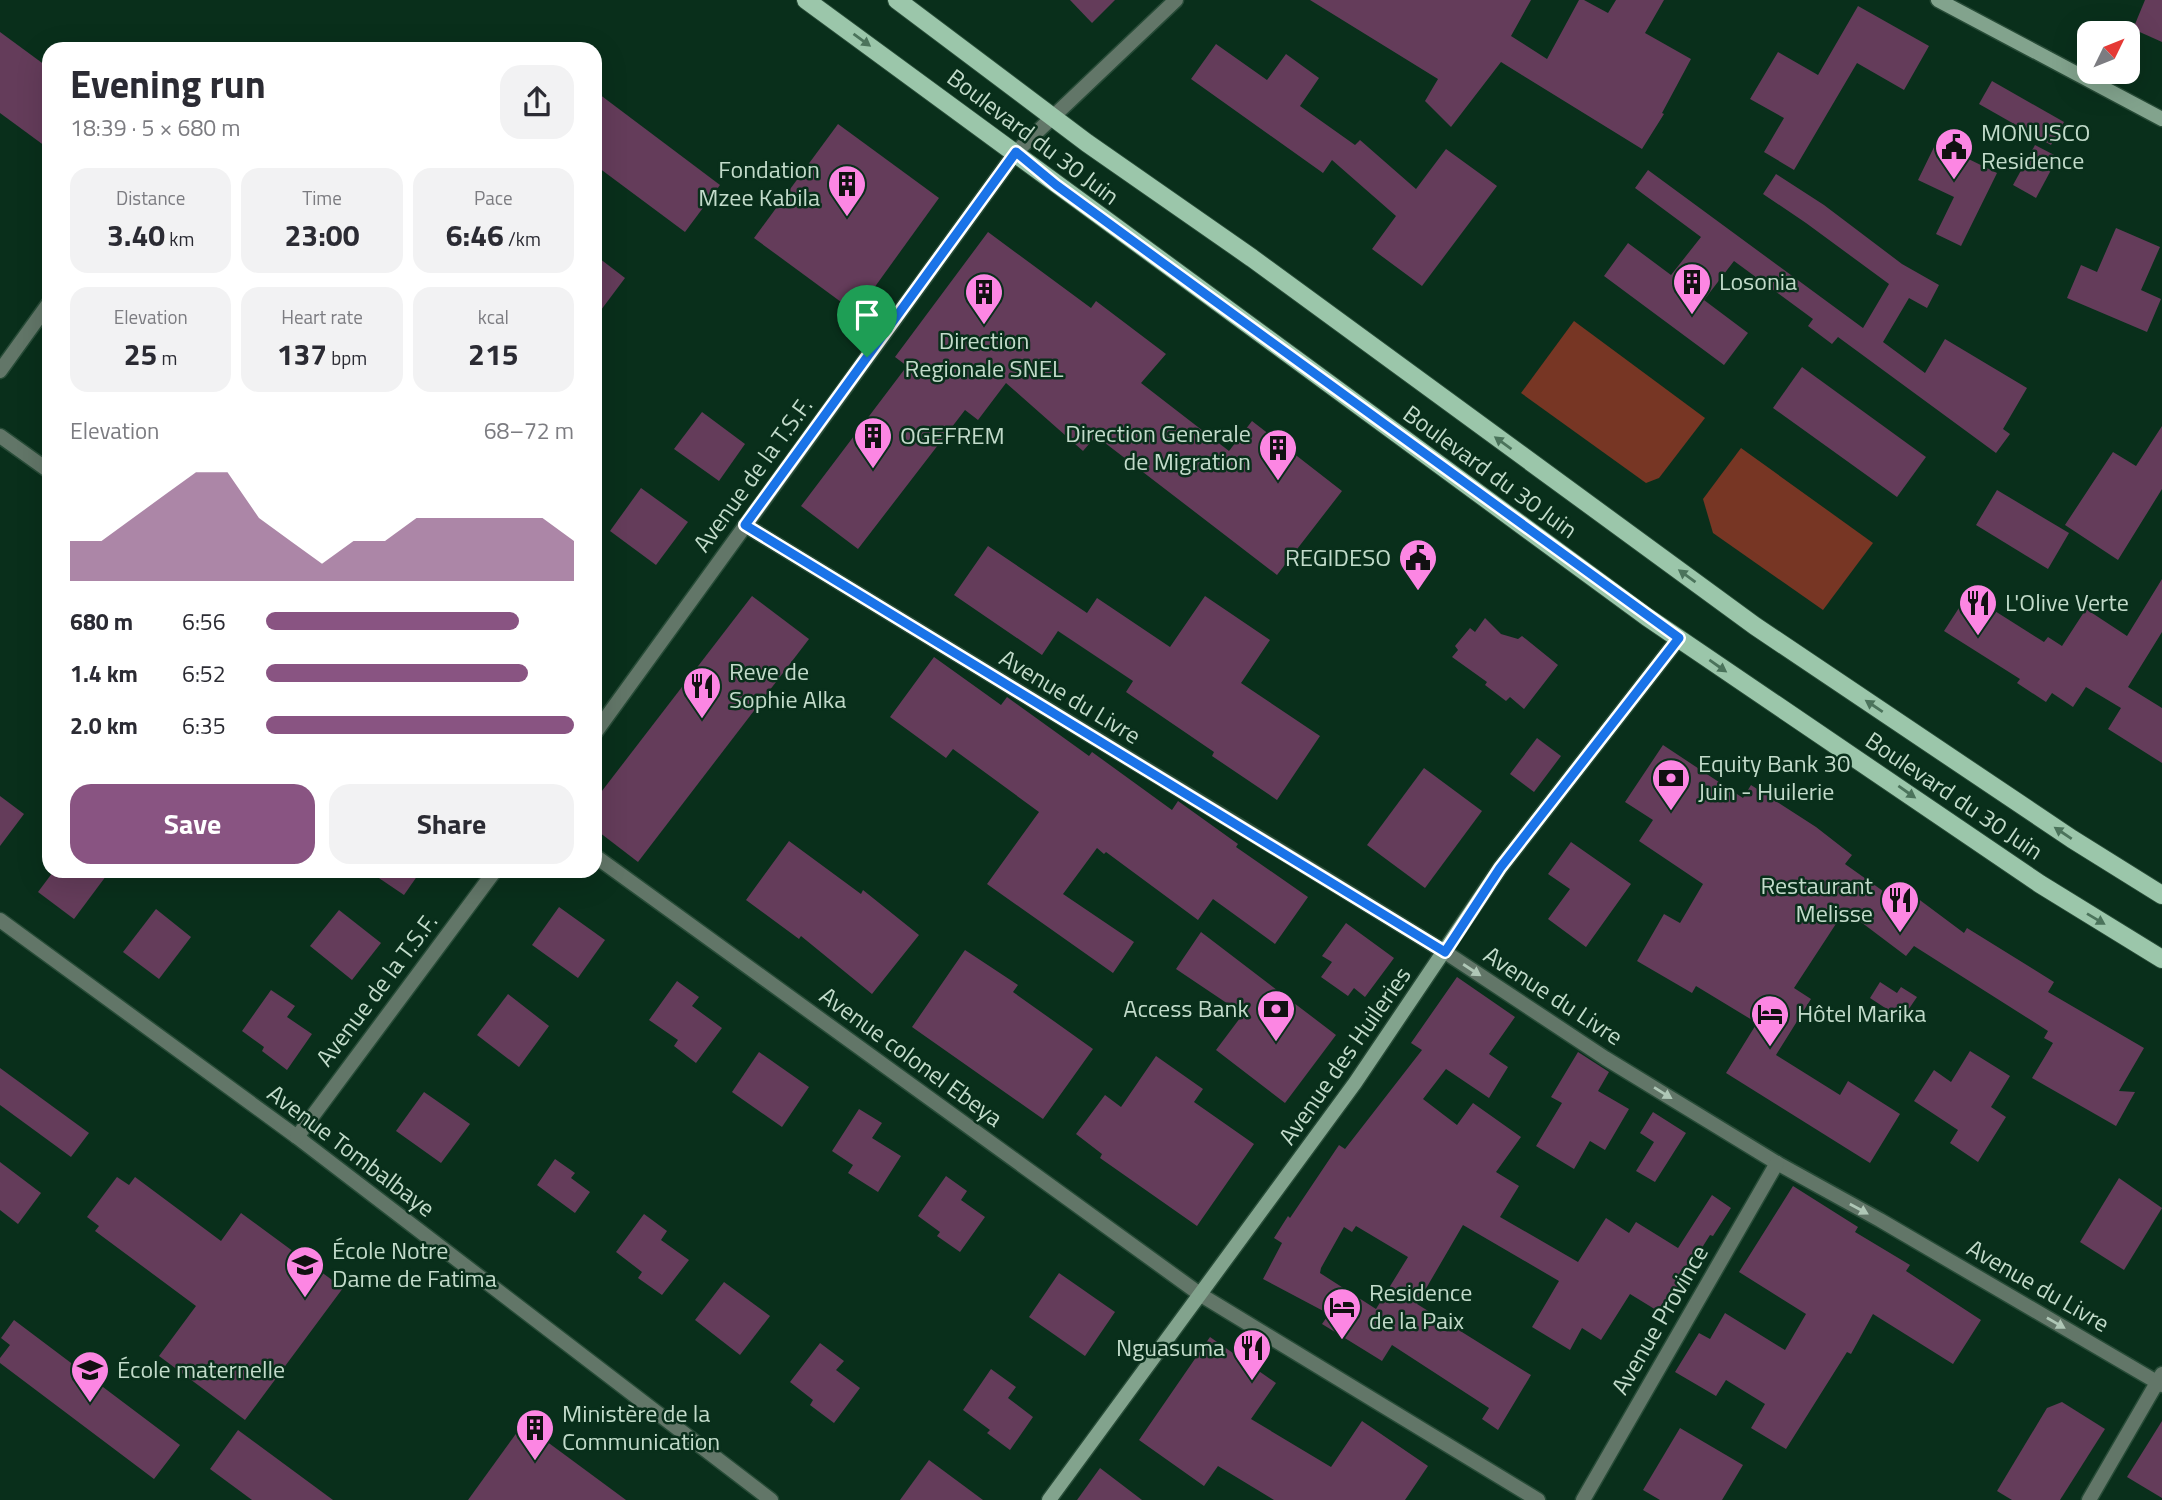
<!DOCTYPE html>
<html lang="en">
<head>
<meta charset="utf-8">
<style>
  body { margin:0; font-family:"Titillium Web",sans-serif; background:#f2f2f3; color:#2b2b33; height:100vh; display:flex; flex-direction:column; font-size:26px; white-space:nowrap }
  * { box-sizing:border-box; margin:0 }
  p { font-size:23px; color:#7c7c81 }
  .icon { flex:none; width:38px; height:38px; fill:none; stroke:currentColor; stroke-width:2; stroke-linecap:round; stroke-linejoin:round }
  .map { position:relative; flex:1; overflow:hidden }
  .drawer { position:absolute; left:42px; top:42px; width:560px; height:836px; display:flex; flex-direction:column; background:#fff; border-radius:21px; box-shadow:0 7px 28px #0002 }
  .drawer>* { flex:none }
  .needle { width:46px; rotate:47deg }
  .controls { position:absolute; left:2077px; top:21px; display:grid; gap:14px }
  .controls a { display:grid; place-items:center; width:63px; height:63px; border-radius:14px; background:#fff; box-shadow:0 7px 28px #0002; font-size:35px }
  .pin { position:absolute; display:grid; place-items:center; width:60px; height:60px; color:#fff; margin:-72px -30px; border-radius:50% 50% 50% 0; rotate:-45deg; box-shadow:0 0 7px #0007 }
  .pin .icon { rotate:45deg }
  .round { display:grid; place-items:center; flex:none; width:74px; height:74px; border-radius:21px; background:#f2f2f3 }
  .headline { display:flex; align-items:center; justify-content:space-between; height:119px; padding:0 28px }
  h1 { font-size:38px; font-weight:700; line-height:52px }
  .stats { display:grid; grid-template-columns:repeat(3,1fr); gap:10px; height:119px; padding:7px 28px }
  .stats div { display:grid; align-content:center; border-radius:18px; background:#f2f2f3; text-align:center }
  .stats b { font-size:30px; font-weight:700 }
  .stats small { font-size:19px; font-weight:400 }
  .stats p { font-size:19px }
  .chart { height:196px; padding:14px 28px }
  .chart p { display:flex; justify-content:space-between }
  .chart svg { width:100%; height:126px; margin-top:7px; fill:#895482; opacity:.7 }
  .primary-button { display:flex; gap:14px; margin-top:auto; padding:14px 28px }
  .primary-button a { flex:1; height:80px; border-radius:21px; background:#895482; color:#fff; font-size:28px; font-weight:700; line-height:80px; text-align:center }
  .primary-button a+a { background:#f2f2f3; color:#2b2b33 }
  ul { padding:0 28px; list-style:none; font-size:23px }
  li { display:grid; grid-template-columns:112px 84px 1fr; align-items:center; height:52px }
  li i { height:18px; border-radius:9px; background:#895482 }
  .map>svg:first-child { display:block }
</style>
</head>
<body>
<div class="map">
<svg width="2162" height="1500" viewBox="0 0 2162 1500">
  <rect width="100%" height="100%" fill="#092f1b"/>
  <g fill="#773624">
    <polygon points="1574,321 1705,418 1659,478 1646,483 1521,393"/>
    <polygon points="1741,448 1873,543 1823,610 1713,533 1703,499"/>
  </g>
  <g fill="#643c5a" fill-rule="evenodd">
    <polygon points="1070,0 1115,0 1092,23"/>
    <polygon points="1310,0 1531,0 1511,36 1547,59 1579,0 1584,0 1608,13 1616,0 1664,0 1645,33 1691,59 1662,113 1664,114 1642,149 1501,62 1451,127 1425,101 1438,79"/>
    <polygon points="2145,0 2162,0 2162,42 2133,29"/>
    <polygon points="1858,6 1929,46 1904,90 1857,63 1794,170 1764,152 1784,118 1750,99 1778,52 1818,75"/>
    <polygon points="0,32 49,68 49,149 0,113"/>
    <polygon points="1216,44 1267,80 1286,54 1319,78 1300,106 1355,145 1360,140 1416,189 1446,149 1497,186 1422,286 1372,249 1396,216 1332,160 1323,173 1191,79"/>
    <polygon points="1992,81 2064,122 2051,145 1979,104"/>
    <polygon points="595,91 720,185 685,232 595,165"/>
    <polygon points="838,124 939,198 856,313 754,238"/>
    <polygon points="1936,143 1997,173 1961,246 1936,234 1954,197 1918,180"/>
    <polygon points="2035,145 2058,157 2036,198 2013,185"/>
    <polygon points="1648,170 1863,328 1889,284 1806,223 1763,194 1776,174 1824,205 1902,264 1939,285 1927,308 1909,298 1883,342 1925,373 1945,339 2027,388 2003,429 2010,434 1996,453 1838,337 1832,344 1808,326 1813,319 1734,261 1704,300 1748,333 1724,365 1604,276 1628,243 1671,275 1701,237 1635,188"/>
    <polygon points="2116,228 2160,247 2141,290 2161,299 2147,332 2067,298 2081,265 2097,272"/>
    <polygon points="988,232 1091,308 1096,301 1166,354 1141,383 1229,451 1252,421 1342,491 1277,575 1096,436 1083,451 1006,383 978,420 965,410 858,549 801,506 907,366 895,357"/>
    <polygon points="595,255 625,278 595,318"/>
    <polygon points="1802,367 1926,457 1897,497 1773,408"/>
    <polygon points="702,412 745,444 719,481 674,449"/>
    <polygon points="2162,426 2162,489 2118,560 2065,525 2113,452 2136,466"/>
    <polygon points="641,488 688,522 656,565 610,531"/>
    <polygon points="1997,490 2069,533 2048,569 1976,525"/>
    <polygon points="988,546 1087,613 1097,598 1170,647 1205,596 1270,640 1241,683 1320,736 1277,800 1212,756 1214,752 1126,692 1133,681 1058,631 1042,655 954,595"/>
    <polygon points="2162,579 2162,632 2128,687 2162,708 2162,763 2108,729 2121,708 2086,687 2073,707 2052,693 2046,702 2017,683 2020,679 1944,631 1968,594 2044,642 2048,637 2062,646 2086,609 2127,636"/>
    <polygon points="752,596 809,639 638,862 595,829 595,800"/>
    <polygon points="1485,618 1501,634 1518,639 1522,636 1558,665 1524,709 1510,697 1506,701 1485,685 1487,682 1452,657 1458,650 1455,646 1470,628 1475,632"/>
    <polygon points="934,657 1001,705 1007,697 1089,756 1092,752 1172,810 1178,801 1238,844 1236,847 1308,897 1275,944 1213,899 1198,920 1106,852 1104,854 1097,848 1063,894 1134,942 1113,973 987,884 1039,812 953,749 946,758 890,717"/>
    <polygon points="1537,738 1561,756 1534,792 1510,774"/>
    <polygon points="1663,745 1743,798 1751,785 1816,827 1852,855 1845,864 1897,901 1905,889 1964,933 1967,928 2054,982 2048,992 2144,1048 2119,1091 2135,1092 2116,1126 2032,1078 2053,1043 2044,1038 2048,1031 1914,946 1906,956 1845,910 1794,988 1811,999 1776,1055 1840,1095 1848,1081 1900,1114 1870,1163 1726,1073 1757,1023 1696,986 1692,993 1637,961 1664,914 1680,923 1703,884 1639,841 1653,820 1625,802"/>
    <polygon points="1424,768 1482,811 1425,888 1367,845"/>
    <polygon points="0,796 24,814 0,846"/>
    <polygon points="789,841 861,894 863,890 919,935 872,994 801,936 799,939 746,900"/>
    <polygon points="1571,842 1631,884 1586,947 1548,919 1570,889 1548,874"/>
    <polygon points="53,872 109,872 74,919 38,892"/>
    <polygon points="370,872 420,872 404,895"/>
    <polygon points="559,907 605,940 578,978 532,945"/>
    <polygon points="156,909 191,937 159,979 123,952"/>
    <polygon points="339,910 381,943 352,980 310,946"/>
    <polygon points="1346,923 1394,958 1365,997 1354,988 1348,996 1321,977 1332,962 1322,956"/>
    <polygon points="1201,932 1336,1035 1285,1103 1216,1050 1243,1014 1176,969"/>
    <polygon points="965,950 1018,985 1013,992 1093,1049 1043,1119 912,1027"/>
    <path d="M 1457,977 L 1515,1017 L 1489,1054 L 1508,1067 L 1489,1098 L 1446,1069 L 1423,1099 L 1457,1125 L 1473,1103 L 1521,1137 L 1496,1172 L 1519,1186 L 1500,1217 L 1578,1262 L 1606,1218 L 1629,1233 L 1636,1222 L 1678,1248 L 1712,1195 L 1731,1208 L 1713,1236 L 1710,1235 L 1661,1313 L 1630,1294 L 1601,1340 L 1582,1328 L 1570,1350 L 1532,1327 L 1559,1281 L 1463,1225 L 1417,1304 L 1531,1375 L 1498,1430 L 1482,1419 L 1489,1408 L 1392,1345 L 1382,1361 L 1322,1324 L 1329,1314 L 1263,1279 L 1282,1243 L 1274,1238 L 1288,1216 L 1290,1218 L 1339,1145 L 1345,1149 L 1422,1050 L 1411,1043 ZM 1356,1226 L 1408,1257 L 1376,1309 L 1320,1273 L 1321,1268 L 1344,1227 L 1352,1232 Z"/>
    <polygon points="677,981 699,997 692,1006 722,1028 696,1063 674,1046 678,1040 649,1020"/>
    <polygon points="1880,982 1897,993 1901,987 1917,997 1902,1019 1870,998"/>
    <polygon points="271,990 295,1006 287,1017 312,1034 287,1070 262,1051 264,1047 242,1031"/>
    <polygon points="508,994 549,1026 519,1067 477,1035"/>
    <polygon points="1970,1051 2010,1076 1991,1107 2006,1117 1978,1162 1950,1143 1958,1130 1914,1101 1934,1070 1951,1082"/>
    <polygon points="759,1052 809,1087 782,1127 732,1092"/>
    <polygon points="1578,1052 1609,1072 1598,1091 1629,1109 1605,1150 1590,1141 1574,1169 1536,1146 1562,1103 1551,1097"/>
    <polygon points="1156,1056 1203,1089 1194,1102 1254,1144 1197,1226 1100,1158 1102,1154 1076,1134 1105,1095 1121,1107"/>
    <polygon points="0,1068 89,1133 71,1157 0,1105"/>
    <polygon points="424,1092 470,1124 441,1163 396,1131"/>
    <polygon points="859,1109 882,1123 872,1138 901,1156 878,1192 848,1173 853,1165 832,1151"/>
    <polygon points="1653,1112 1686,1133 1655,1182 1636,1171 1654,1142 1640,1133"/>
    <polygon points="555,1159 575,1173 571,1178 590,1192 575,1213 537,1185"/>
    <polygon points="0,1162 41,1193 18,1224 0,1210"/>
    <polygon points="946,1176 967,1191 961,1200 985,1217 960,1252 937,1236 940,1232 918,1216"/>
    <polygon points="117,1177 129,1185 135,1177 221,1241 241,1213 343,1288 245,1420 159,1356 196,1306 95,1231 99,1226 87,1217"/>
    <polygon points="2119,1178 2162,1208 2124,1270 2080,1242"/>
    <polygon points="1793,1186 1858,1227 1855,1232 1910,1265 1906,1271 1981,1320 1953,1364 1873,1314 1851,1354 1847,1352 1786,1449 1751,1428 1765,1404 1726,1380 1716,1396 1675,1372 1699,1333 1710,1339 1725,1313 1785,1350 1806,1314 1739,1272"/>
    <polygon points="644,1214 667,1231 661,1240 689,1260 662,1295 638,1278 642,1272 616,1252"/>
    <polygon points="1059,1273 1115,1312 1085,1356 1029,1317"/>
    <polygon points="724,1282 770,1316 740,1355 695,1320"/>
    <polygon points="14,1320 180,1445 154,1479 0,1363 0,1358 10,1345 1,1338"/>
    <polygon points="1210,1337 1276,1383 1251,1419 1331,1467 1362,1421 1428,1466 1405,1500 1274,1500 1218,1466 1204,1486 1139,1440"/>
    <polygon points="820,1343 844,1361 836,1370 860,1388 834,1423 810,1405 813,1400 790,1382"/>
    <polygon points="991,1369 1016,1387 1008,1398 1033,1417 1010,1450 987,1433 990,1430 963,1410"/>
    <polygon points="2062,1402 2105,1429 2060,1500 2012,1500 1997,1491 2047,1408"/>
    <polygon points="2162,1421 2162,1498 2127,1477"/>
    <polygon points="523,1424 626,1500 468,1500"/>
    <polygon points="1680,1428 1743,1465 1722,1500 1660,1500 1643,1490"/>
    <polygon points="238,1430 333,1500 252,1500 210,1469"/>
    <polygon points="929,1460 983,1500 900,1500"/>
    <polygon points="1100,1468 1142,1500 1077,1500"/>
  </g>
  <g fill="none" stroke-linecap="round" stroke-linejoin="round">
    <defs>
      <g id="minor">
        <polyline points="0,371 49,303"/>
        <polyline points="0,436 49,471"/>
        <polyline points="745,525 1292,858 1445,952 1605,1058 1777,1163 1880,1220 2162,1385"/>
        <polyline points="595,733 1016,152 1176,0"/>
        <polyline points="595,856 1201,1295"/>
        <polyline points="0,920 297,1137 771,1500"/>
        <polyline points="297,1137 494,872"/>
        <polyline points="1583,1500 1777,1163"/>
      </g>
      <g id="tertiary">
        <polyline points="1201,1295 1538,1500"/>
        <polyline points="2089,1500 2162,1374"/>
      </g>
      <g id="secondary">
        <polyline points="1938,0 2162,119"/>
        <polyline points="1049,1500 1355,1083 1500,868 1679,638"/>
      </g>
      <g id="primary">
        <polyline points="806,0 1647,617 2040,884 2162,959"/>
        <polyline points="897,0 1087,143 1252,258 1755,626 2072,839 2162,895"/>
      </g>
    </defs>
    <use href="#minor" stroke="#274b37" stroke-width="17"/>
    <use href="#tertiary" stroke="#274b37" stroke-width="17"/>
    <use href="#secondary" stroke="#274b37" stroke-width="17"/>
    <use href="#primary" stroke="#274b37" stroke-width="20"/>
    <use href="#minor" stroke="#627668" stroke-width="14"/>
    <use href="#tertiary" stroke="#627668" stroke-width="14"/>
    <use href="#secondary" stroke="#82a38d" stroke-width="14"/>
    <use href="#primary" stroke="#9bc6aa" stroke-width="18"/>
  </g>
  <defs><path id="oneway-solid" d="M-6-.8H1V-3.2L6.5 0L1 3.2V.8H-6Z" transform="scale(1.75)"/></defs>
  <g fill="#4b735b">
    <use href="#oneway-solid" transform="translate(862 40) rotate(36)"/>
    <use href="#oneway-solid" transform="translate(1503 443) rotate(-144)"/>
    <use href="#oneway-solid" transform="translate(1687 576) rotate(-144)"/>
    <use href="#oneway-solid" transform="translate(1718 666) rotate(35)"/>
    <use href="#oneway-solid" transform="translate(1874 706) rotate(-146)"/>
    <use href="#oneway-solid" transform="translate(1907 792) rotate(35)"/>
    <use href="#oneway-solid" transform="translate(2063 833) rotate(-146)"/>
    <use href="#oneway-solid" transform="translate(2096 919) rotate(31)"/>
  </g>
  <g fill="#afc7b6">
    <use href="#oneway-solid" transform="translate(1472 970) rotate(33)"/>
    <use href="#oneway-solid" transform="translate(1663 1093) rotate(32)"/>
    <use href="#oneway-solid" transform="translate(1859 1209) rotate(29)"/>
    <use href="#oneway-solid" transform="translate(2056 1323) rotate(30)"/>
  </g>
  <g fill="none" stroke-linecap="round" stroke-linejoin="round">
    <defs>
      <polygon id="route" points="1016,152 1056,185 1208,296 1679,638 1500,868 1445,952 745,525"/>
    </defs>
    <use href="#route" stroke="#fff" stroke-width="14"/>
    <use href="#route" stroke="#1a73e8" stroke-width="9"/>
  </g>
  <defs>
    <symbol id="civic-pin" viewBox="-11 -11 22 30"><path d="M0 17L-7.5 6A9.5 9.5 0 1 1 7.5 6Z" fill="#fc86e3" stroke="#092f1b"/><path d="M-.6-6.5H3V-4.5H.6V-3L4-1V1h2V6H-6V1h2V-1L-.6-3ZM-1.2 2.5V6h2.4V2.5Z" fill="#111"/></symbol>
    <symbol id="building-pin" viewBox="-11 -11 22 30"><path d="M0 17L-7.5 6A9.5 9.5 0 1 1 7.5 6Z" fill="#fc86e3" stroke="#092f1b"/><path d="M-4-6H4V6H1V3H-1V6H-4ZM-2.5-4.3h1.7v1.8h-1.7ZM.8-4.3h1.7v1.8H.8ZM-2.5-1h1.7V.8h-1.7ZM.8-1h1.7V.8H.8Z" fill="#111"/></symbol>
    <symbol id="restaurant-pin" viewBox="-11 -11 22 30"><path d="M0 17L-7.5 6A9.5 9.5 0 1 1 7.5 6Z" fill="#fc86e3" stroke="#092f1b"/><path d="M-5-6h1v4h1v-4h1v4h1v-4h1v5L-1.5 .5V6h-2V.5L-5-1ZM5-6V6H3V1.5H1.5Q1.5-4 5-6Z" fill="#111"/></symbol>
    <symbol id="bank-pin" viewBox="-11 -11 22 30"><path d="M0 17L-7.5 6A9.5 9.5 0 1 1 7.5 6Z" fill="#fc86e3" stroke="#092f1b"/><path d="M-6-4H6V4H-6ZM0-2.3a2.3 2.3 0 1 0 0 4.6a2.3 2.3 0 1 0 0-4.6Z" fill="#111"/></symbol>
    <symbol id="hotel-pin" viewBox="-11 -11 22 30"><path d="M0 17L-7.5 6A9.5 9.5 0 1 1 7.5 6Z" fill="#fc86e3" stroke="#092f1b"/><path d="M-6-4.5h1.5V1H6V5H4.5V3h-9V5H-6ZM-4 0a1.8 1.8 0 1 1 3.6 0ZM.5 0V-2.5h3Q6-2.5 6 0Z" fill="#111"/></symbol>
    <symbol id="school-pin" viewBox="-11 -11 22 30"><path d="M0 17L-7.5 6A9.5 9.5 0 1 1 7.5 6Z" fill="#fc86e3" stroke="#092f1b"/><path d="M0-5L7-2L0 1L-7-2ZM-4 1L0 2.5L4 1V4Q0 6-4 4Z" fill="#111"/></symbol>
  </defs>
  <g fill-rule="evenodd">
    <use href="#civic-pin" x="1932" y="125" width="44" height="60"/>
    <use href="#building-pin" x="825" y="162" width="44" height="60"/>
    <use href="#building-pin" x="1670" y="260" width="44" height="60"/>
    <use href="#building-pin" x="962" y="270" width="44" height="60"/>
    <use href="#building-pin" x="851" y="414" width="44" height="60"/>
    <use href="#building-pin" x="1256" y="426" width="44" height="60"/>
    <use href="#civic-pin" x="1396" y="536" width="44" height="60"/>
    <use href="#restaurant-pin" x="1956" y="581" width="44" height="60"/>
    <use href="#restaurant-pin" x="680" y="664" width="44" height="60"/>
    <use href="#bank-pin" x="1649" y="756" width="44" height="60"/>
    <use href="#restaurant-pin" x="1878" y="878" width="44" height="60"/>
    <use href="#bank-pin" x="1254" y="987" width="44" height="60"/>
    <use href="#hotel-pin" x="1748" y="992" width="44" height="60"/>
    <use href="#school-pin" x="283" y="1243" width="44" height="60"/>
    <use href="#hotel-pin" x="1320" y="1285" width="44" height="60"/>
    <use href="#restaurant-pin" x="1230" y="1326" width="44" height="60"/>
    <use href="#school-pin" x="68" y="1348" width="44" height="60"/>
    <use href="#building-pin" x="513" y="1406" width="44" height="60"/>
  </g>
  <g text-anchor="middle" stroke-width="5" stroke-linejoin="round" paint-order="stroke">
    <g font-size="24" fill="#c2dbca" stroke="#092f1b" text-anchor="start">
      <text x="1981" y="141">MONUSCO<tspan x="1981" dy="28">Residence</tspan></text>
      <text x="820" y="178" text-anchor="end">Fondation<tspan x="820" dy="28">Mzee Kabila</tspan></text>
      <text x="1719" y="290">Losonia</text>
      <text x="984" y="349" text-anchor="middle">Direction<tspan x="984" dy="28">Regionale SNEL</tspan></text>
      <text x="1251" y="442" text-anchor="end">Direction Generale<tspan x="1251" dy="28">de Migration</tspan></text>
      <text x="900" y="444">OGEFREM</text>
      <text x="1391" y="566" text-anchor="end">REGIDESO</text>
      <text x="2005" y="611">L'Olive Verte</text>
      <text x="729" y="680">Reve de<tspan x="729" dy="28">Sophie Alka</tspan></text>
      <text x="1698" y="772">Equity Bank 30<tspan x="1698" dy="28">Juin - Huilerie</tspan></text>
      <text x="1873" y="894" text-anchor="end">Restaurant<tspan x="1873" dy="28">Melisse</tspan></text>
      <text x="1249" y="1017" text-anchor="end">Access Bank</text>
      <text x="1797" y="1022">Hôtel Marika</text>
      <text x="332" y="1259">École Notre<tspan x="332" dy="28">Dame de Fatima</tspan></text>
      <text x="1369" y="1301">Residence<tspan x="1369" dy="28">de la Paix</tspan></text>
      <text x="1225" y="1356" text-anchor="end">Nguasuma</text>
      <text x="117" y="1378">École maternelle</text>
      <text x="562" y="1422">Ministère de la<tspan x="562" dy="28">Communication</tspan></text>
    </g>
    <g font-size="24" fill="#c2dbca" stroke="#092f1b">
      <text transform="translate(1033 137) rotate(37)" y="8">Boulevard du 30 Juin</text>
      <text transform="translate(1490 472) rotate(36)" y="8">Boulevard du 30 Juin</text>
      <text transform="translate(753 475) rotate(-54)" y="8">Avenue de la T.S.F.</text>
      <text transform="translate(1070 697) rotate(31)" y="8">Avenue du Livre</text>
      <text transform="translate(1954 796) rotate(34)" y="8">Boulevard du 30 Juin</text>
      <text transform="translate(377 990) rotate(-53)" y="8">Avenue de la T.S.F.</text>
      <text transform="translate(1553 996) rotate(33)" y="8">Avenue du Livre</text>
      <text transform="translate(1345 1056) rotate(-55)" y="8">Avenue des Huileries</text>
      <text transform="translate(911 1057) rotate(36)" y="8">Avenue colonel Ebeya</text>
      <text transform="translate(351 1151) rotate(37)" y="8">Avenue Tombalbaye</text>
      <text transform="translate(2038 1286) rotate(30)" y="8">Avenue du Livre</text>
      <text transform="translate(1660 1320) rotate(-60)" y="8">Avenue Province</text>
    </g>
  </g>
</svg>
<div class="controls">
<a><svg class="needle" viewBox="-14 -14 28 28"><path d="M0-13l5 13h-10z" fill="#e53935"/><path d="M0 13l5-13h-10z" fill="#7c7c81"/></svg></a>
</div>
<div class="pin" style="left:867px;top:357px;background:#1e9e55"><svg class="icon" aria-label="arrive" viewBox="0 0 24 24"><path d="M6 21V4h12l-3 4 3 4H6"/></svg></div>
<section class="drawer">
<div class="headline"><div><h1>Evening run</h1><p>18:39 · 5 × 680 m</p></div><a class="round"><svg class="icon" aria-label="share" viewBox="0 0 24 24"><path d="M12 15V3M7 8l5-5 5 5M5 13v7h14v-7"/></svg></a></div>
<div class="stats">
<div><p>Distance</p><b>3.40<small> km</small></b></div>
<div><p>Time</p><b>23:00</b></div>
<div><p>Pace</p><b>6:46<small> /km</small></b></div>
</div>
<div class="stats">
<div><p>Elevation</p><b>25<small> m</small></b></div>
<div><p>Heart rate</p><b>137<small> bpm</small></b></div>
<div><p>kcal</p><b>215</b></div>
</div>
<div class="chart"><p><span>Elevation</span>68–72 m</p>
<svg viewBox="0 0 160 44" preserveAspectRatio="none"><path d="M0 44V30L10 30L20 22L30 14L40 6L50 6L60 22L70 30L80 38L90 30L100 30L110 22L120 22L130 22L140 22L150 22L160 30V44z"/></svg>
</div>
<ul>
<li><b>680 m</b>6:56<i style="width:82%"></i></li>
<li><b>1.4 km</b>6:52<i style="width:85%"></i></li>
<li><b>2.0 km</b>6:35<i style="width:100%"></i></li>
</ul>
<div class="primary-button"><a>Save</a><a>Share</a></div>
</section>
</div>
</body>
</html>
